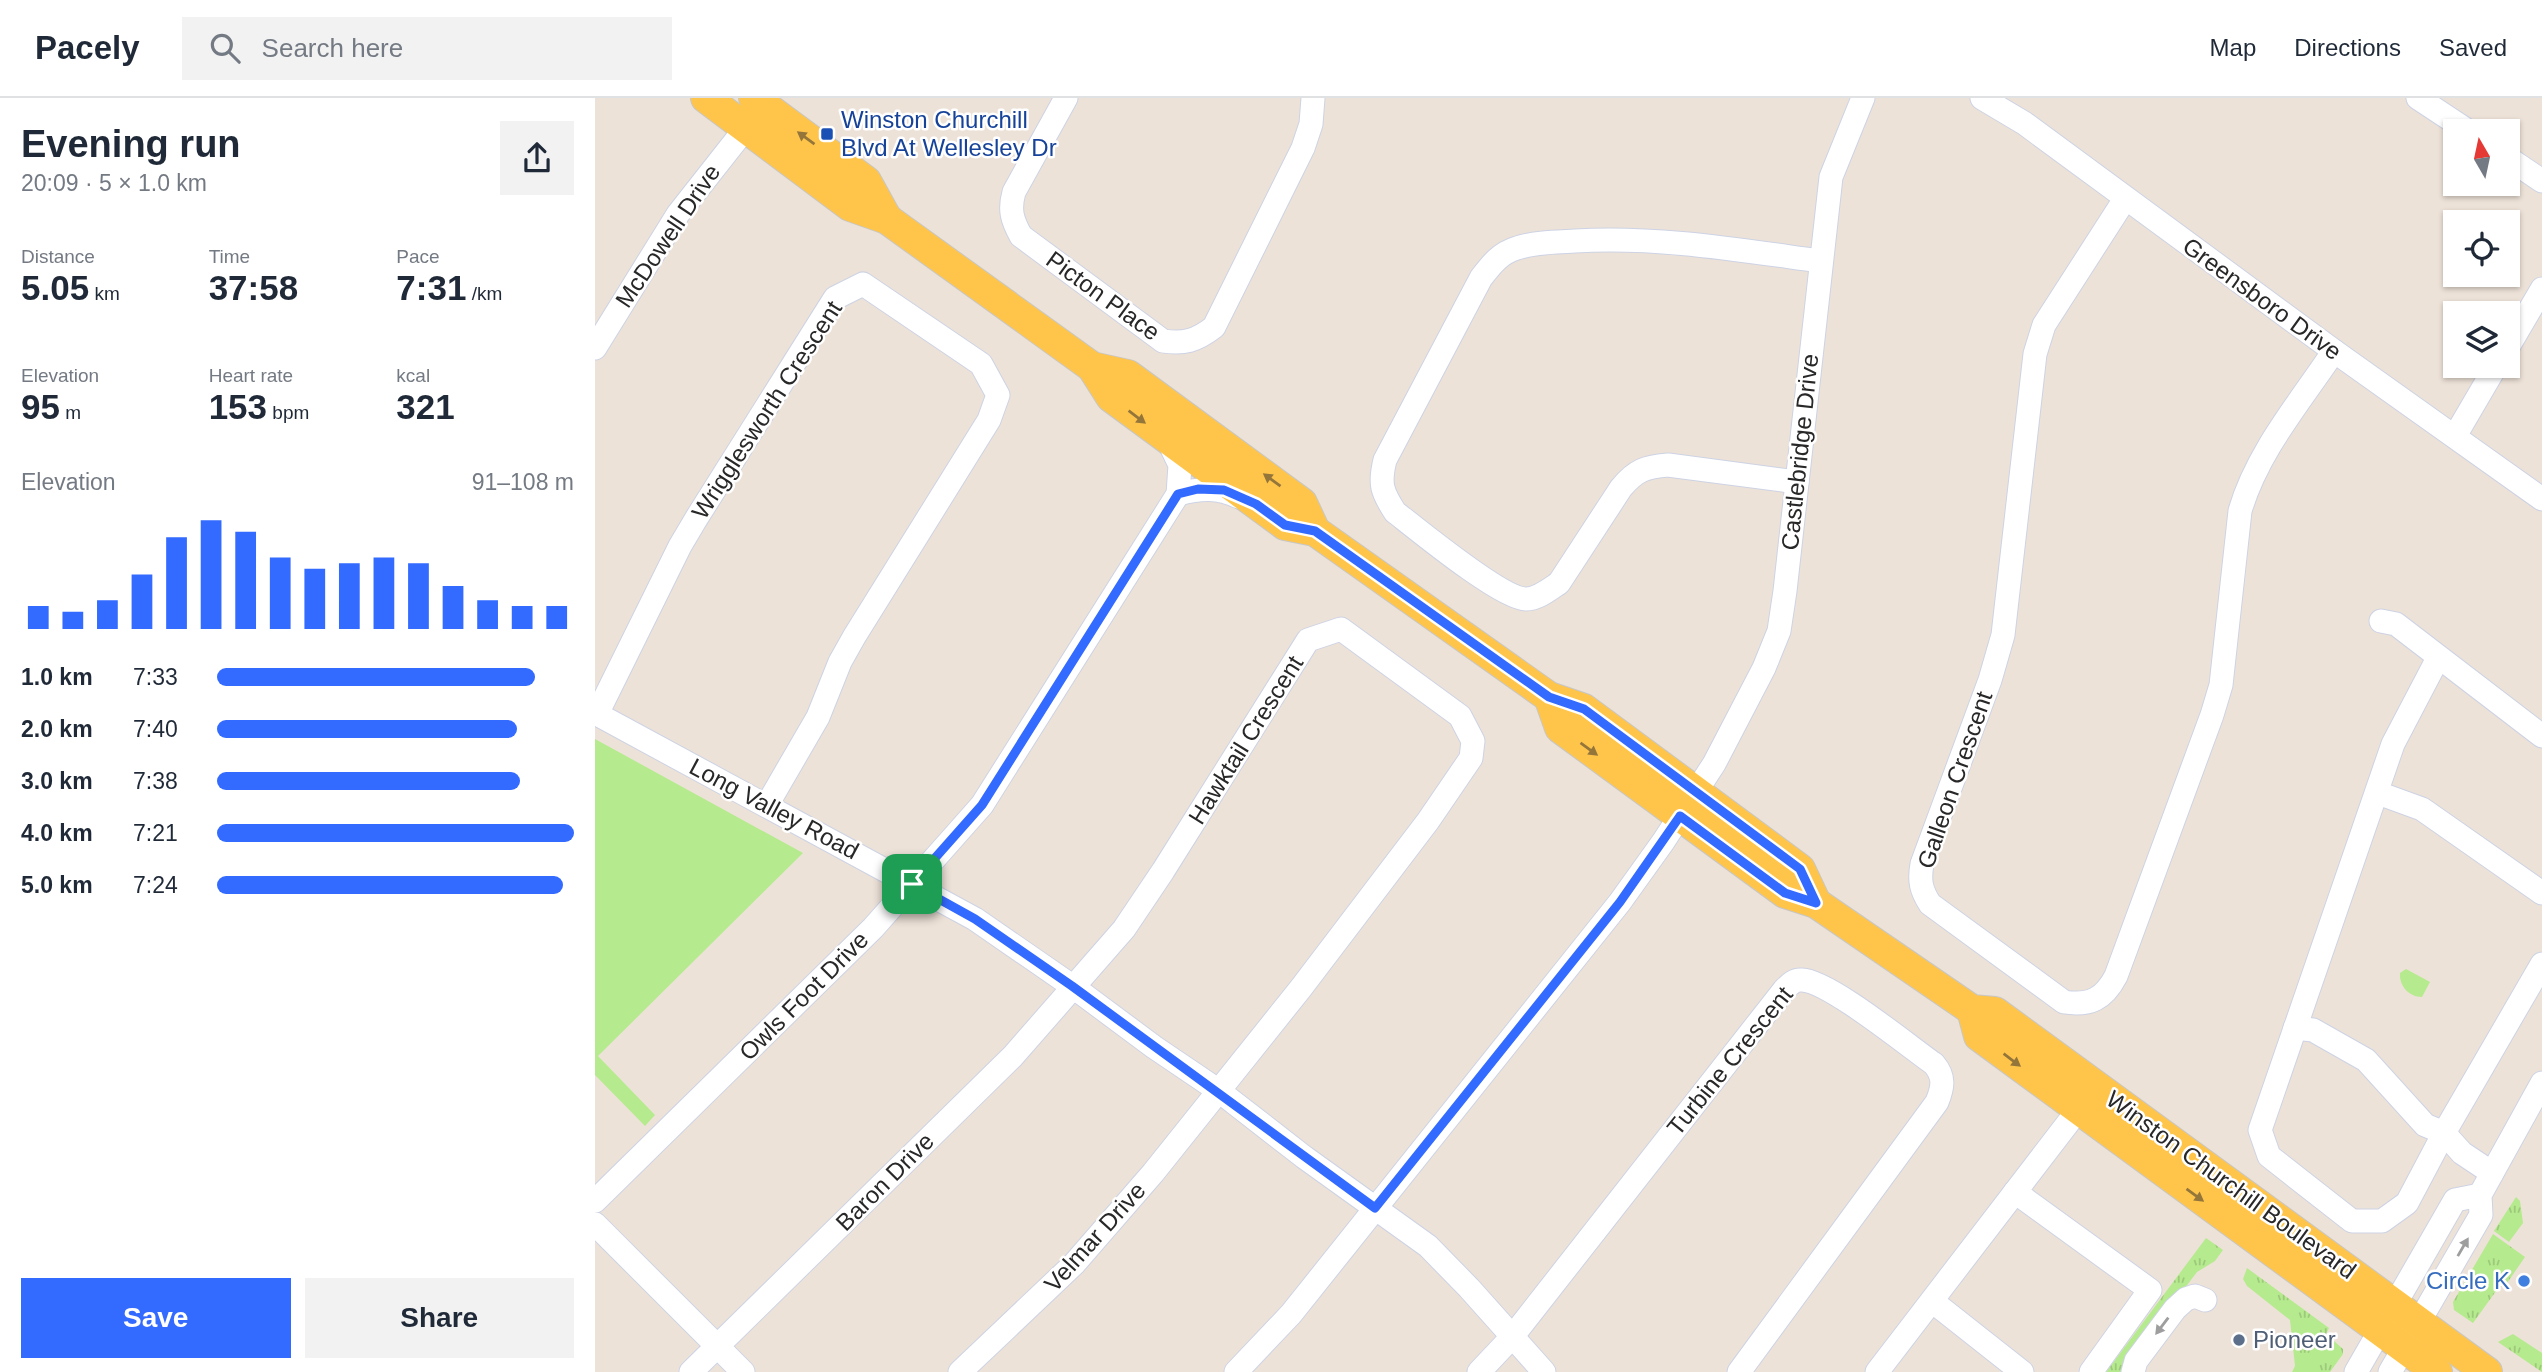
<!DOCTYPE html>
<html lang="en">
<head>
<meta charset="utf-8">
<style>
  body { margin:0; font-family:Helvetica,sans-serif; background:#f2f2f3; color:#1f2937; height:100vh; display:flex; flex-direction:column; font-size:26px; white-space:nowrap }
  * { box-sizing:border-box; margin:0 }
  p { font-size:23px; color:#747a83 }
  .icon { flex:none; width:38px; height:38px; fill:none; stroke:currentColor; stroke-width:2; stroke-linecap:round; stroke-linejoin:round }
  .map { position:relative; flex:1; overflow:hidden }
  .side { display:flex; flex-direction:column; background:#fff; width:595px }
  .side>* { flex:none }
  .needle { width:46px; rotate:351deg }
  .fabs { position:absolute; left:1848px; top:21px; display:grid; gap:14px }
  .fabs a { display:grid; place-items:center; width:77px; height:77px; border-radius:0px; background:#fff; box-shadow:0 2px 5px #0004; font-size:35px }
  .pin { position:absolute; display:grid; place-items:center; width:60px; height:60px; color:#fff; margin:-30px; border-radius:14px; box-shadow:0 4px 10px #0006 }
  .round { display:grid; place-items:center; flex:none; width:74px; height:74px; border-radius:0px; background:#f2f2f3 }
  .overview { display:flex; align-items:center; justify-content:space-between; height:119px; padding:0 21px }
  h1 { font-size:38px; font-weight:600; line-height:52px }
  .stats { display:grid; grid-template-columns:repeat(3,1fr); gap:10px; height:119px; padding:7px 21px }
  .stats div { display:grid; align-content:center }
  .stats b { font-size:35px; font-weight:600 }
  .stats small { font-size:19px; font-weight:400 }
  .stats p { font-size:19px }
  .chart { height:196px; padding:14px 21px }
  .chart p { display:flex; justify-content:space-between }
  .chart svg { width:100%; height:126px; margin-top:7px; stroke:#336aff; stroke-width:6 }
  .primary-button { display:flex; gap:14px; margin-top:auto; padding:14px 21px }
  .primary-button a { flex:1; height:80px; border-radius:0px; background:#336aff; color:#fff; font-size:28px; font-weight:600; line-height:80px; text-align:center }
  .primary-button a+a { background:#f2f2f3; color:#1f2937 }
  ul { padding:0 21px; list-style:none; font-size:23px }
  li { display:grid; grid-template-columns:112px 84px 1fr; align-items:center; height:52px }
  li i { height:18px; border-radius:9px; background:#336aff }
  header { display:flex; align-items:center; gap:42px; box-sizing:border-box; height:98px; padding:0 35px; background:#fff; border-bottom:2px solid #e0e1e3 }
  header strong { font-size:33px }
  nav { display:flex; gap:38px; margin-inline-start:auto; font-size:24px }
  .search { width:490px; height:63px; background:#f2f2f3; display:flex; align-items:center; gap:18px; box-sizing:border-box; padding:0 24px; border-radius:0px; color:#747a83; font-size:26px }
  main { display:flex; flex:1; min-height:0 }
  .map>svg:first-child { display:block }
</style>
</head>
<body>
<header>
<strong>Pacely</strong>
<div class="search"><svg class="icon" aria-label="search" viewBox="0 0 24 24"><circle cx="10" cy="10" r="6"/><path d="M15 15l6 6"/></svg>Search here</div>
<nav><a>Map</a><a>Directions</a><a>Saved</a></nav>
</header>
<main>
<section class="side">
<div class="overview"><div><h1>Evening run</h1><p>20:09 · 5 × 1.0 km</p></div><a class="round"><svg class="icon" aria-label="share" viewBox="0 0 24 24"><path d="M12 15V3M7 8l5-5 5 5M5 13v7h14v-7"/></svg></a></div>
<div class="stats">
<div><p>Distance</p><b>5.05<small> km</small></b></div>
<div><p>Time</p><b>37:58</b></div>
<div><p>Pace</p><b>7:31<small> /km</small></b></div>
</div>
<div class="stats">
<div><p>Elevation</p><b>95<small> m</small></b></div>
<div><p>Heart rate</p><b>153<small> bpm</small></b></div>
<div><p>kcal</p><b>321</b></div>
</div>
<div class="chart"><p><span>Elevation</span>91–108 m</p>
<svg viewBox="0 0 160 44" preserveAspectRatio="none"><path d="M5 44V36M15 44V38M25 44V34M35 44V25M45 44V12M55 44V6M65 44V10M75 44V19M85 44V23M95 44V21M105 44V19M115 44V21M125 44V29M135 44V34M145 44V36M155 44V36"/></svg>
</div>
<ul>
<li><b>1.0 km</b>7:33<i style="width:89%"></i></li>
<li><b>2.0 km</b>7:40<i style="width:84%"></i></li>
<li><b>3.0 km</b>7:38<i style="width:85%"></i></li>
<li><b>4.0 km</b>7:21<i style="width:100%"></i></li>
<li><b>5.0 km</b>7:24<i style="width:97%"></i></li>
</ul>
<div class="primary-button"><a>Save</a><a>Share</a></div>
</section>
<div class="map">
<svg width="1947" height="1274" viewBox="0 0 1947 1274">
  <defs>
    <pattern id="grass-tufts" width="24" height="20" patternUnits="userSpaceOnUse" patternTransform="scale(1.75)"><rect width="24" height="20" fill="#b5ea8e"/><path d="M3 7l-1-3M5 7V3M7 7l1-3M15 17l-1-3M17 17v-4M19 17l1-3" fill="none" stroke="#9cc97a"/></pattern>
  </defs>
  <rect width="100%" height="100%" fill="#ede2d8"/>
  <g fill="url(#grass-tufts)">
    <polygon points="1921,1099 1925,1103 1928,1125 1914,1144 1899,1133"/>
    <polygon points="1898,1136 1930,1159 1910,1188 1904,1189 1878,1225 1859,1212 1858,1204"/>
    <polygon points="1611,1140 1628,1152 1620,1163 1602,1174 1526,1274 1511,1274"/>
    <polygon points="1652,1170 1734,1230 1731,1236 1748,1251 1748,1256 1735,1274 1697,1274 1700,1268 1695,1222 1652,1188 1648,1181"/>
    <polygon points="1918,1236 1947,1255 1947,1274 1903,1244"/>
  </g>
  <g fill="#b5ea8e">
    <polygon points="0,641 208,755 3,958 60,1017 50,1028 0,977"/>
    <path d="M 1811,871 L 1835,884 L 1827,899 C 1814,899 1804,888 1805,875 Z"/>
  </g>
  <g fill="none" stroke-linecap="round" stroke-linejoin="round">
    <defs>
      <g id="minor">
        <path d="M 471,0 L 419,94 C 414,112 417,122 426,138 L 568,243 C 589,246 601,243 619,229 L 708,50 L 716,26 L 718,0"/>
        <polyline points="1387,0 1429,25 1739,253 1947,401"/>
        <polyline points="1823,0 1873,33"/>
        <polyline points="1913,60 1947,83"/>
        <path d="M 1530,101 L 1449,227 L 1440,256 L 1408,537 L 1395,582 L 1327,766 C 1324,783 1326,792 1335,806 L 1469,904 C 1495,908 1509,901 1521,878 L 1617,617 L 1626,587 L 1645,413 C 1662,354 1705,304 1739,253"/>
        <polyline points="1913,249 1947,191"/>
        <polyline points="0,250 83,116 161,17"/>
        <polyline points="1860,338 1901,268"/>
        <path d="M 1202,384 L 1073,367 C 1050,369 1041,372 1026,390 L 964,485 C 955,491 943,501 931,501 C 907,501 823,432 800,414 C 787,394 784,386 790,362 L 886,180 C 896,167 905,155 922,150 C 940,144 961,144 980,143 C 1062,138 1144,152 1225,163"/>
        <path d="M 583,396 C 606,390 623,389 644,399"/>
        <polyline points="1786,523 1801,526 1947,638"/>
        <polyline points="1843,560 1798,646 1665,1032 1674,1058 1757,1123 1787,1123 1812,1105 1849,1035 1947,866"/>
        <polyline points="0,615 380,821 477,888 559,949 624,993 709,1059 833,1148 874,1190 949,1274"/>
        <polyline points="2,616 85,448 101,421 240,200 268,186 386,266 403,297 394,322 259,539 245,564 223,619 172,707"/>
        <polyline points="1783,695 1827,711 1947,795"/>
        <polyline points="1700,930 1718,932 1771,962 1830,1027 1849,1035 1867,1055 1897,1075"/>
        <polyline points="1420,1094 1555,1192 1496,1274"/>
        <polyline points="0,1103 278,830 387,707 583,396 585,367 573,342"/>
        <polyline points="0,1126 148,1274"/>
        <polyline points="1337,1203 1427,1274"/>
        <polyline points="96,1274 418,958 529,831 568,773 713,542 746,531 865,618 878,643 876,660 833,723 706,890 558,1075 479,1166 365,1274"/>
        <polyline points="641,1274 696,1216 1025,804 1068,744 1119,666 1169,570 1184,533 1190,493 1236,79 1268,0"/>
        <path d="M 884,1274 L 917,1239 L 1189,892 C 1194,887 1199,881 1207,882 C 1234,883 1312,947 1339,966 C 1350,979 1348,989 1342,1004 L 1144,1274"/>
        <polyline points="1282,1274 1483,1012"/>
        <polyline points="1538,1274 1541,1263 1580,1211 1591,1201 1600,1198 1610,1202"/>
        <polyline points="1761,1274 1860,1102 1885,1097"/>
        <polyline points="1795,1274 1886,1117 1885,1097 1947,985"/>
      </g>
      <g id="major">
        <polyline points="111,0 255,108 292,121 497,269 516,299 690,427 720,433 954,599 989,611 1205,771 1221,805"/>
        <polyline points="159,0 271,83 292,121"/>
        <polyline points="497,269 533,277 707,405 720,433"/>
        <polyline points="954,599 965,630 1190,795 1221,805 1377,912 1400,914 1892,1274"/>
        <polyline points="1377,912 1384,938 1842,1274"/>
      </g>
    </defs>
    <use href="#minor" stroke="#cdd3e4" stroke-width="25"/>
    <use href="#major" stroke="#c7c7c7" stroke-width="32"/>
    <use href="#minor" stroke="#fff" stroke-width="23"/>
    <use href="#major" stroke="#ffc54b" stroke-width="30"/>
  </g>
  <defs><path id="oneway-solid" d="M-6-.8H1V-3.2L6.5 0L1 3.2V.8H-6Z" transform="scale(1.75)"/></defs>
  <g fill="#94763a">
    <use href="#oneway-solid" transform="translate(211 40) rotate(-144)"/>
    <use href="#oneway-solid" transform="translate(542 319) rotate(37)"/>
    <use href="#oneway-solid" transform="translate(677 382) rotate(-144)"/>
    <use href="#oneway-solid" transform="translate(994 651) rotate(36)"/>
    <use href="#oneway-solid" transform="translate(1417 962) rotate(37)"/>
    <use href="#oneway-solid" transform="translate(1600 1097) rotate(36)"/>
  </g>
  <g fill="#9e9e9e">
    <use href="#oneway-solid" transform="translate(1868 1149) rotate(-60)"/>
    <use href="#oneway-solid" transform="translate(1567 1228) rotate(127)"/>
  </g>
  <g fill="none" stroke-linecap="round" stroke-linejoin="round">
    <defs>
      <polygon id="route" points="603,391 629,392 661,406 690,427 720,433 954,599 989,611 1205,771 1221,805 1190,795 1085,718 1025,804 780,1110 477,888 380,821 317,786 387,707 583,396"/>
    </defs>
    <use href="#route" stroke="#fff" stroke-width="14"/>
    <use href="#route" stroke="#336aff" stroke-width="9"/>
  </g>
  <rect fill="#1a4fb4" stroke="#fff" stroke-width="2.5" x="225" y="29" width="14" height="14" rx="3.5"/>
  <circle fill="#3f7fe0" stroke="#fff" stroke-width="2.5" cx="1929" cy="1183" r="7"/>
  <circle fill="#5c6f8a" stroke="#fff" stroke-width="2.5" cx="1644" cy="1242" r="7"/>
  <g text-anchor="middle" stroke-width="5" stroke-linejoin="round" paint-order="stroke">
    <g font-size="24" fill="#164399" stroke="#fff" text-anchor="start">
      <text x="246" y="30">Winston Churchill<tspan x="246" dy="28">Blvd At Wellesley Dr</tspan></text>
    </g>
    <g font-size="24" fill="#282828" stroke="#fff">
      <text transform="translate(73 138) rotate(-56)" y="8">McDowell Drive</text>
      <text transform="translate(508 198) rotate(36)" y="8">Picton Place</text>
      <text transform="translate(1667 201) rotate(36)" y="8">Greensboro Drive</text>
      <text transform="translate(172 312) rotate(-57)" y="8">Wrigglesworth Crescent</text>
      <text transform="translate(1205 354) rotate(-84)" y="8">Castlebridge Drive</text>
      <text transform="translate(651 642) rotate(-58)" y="8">Hawktail Crescent</text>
      <text transform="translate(1360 682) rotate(-71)" y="8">Galleon Crescent</text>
      <text transform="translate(179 711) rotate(28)" y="8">Long Valley Road</text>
      <text transform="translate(209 898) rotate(-45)" y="8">Owls Foot Drive</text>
      <text transform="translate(1135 963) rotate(-51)" y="8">Turbine Crescent</text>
      <text transform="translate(290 1084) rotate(-45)" y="8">Baron Drive</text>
      <text transform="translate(1636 1087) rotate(36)" y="8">Winston Churchill Boulevard</text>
      <text transform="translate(500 1139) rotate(-48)" y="8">Velmar Drive</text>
    </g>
    <g font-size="24" fill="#366cbe" stroke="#fff" text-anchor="end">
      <text x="1915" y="1191">Circle K</text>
    </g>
    <g font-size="24" fill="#4e5e75" stroke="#fff" text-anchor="start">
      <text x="1658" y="1250">Pioneer</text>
    </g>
  </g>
</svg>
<div class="fabs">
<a><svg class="needle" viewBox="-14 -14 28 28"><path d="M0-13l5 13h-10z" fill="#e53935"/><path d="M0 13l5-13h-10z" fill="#747a83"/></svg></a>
<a><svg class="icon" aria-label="locate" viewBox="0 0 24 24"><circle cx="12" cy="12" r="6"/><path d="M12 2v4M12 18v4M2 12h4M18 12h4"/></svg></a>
<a><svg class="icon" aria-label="layers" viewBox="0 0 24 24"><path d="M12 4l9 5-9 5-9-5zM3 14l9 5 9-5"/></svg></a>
</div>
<div class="pin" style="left:317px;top:786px;background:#1e9e55"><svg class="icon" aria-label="arrive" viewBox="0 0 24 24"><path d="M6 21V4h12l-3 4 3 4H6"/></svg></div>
</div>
</main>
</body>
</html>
